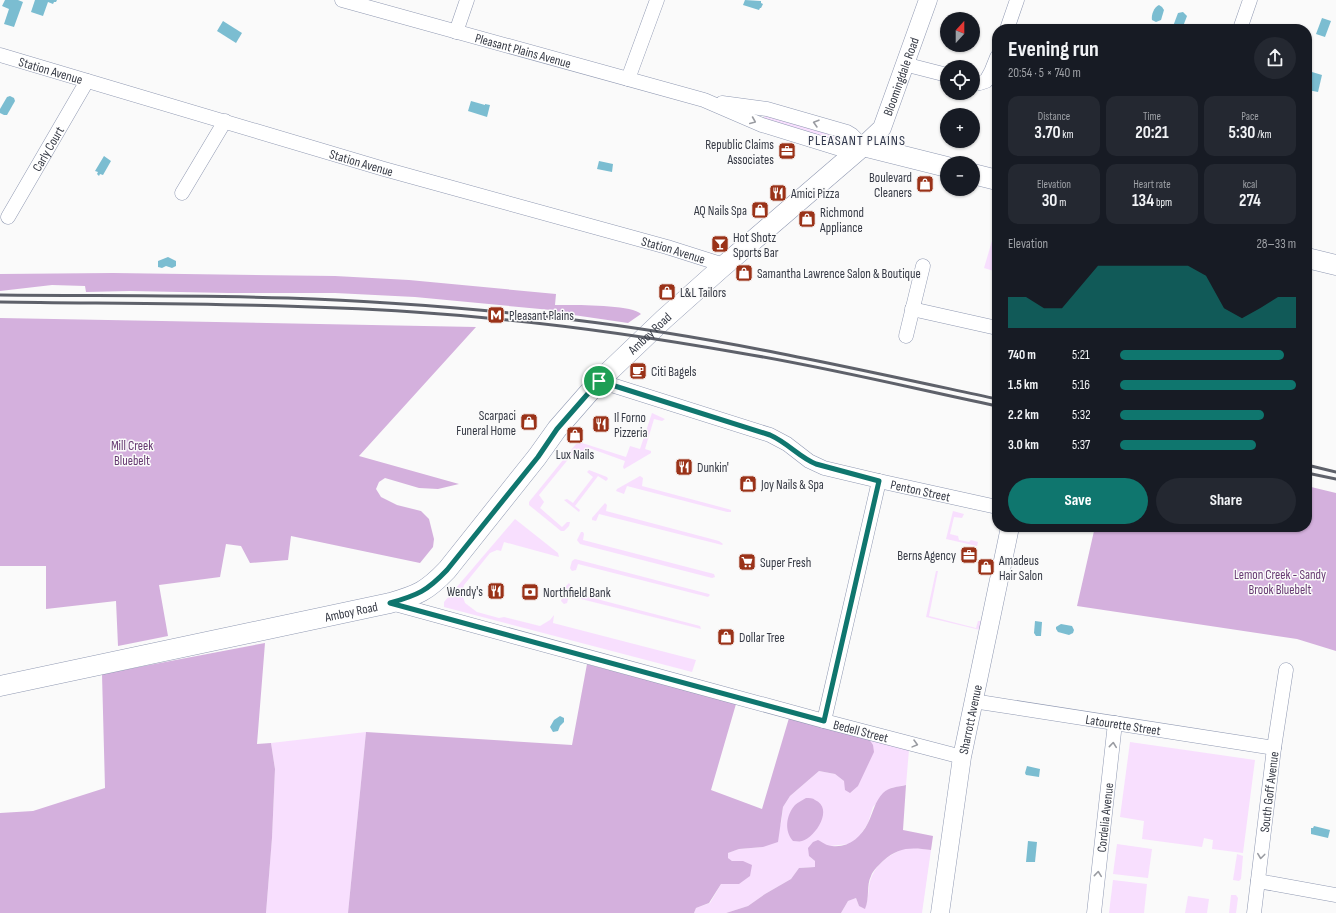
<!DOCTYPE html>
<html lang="en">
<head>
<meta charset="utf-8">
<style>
  body { margin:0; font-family:"Sofia Sans Condensed",sans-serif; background:#242831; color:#f1f3f6; height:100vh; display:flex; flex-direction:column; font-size:15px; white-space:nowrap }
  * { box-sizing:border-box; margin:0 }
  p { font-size:13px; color:#9ea1a6 }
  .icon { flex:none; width:22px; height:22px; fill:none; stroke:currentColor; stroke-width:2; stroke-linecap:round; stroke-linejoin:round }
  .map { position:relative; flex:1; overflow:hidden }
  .drawer { position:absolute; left:992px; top:24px; width:320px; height:508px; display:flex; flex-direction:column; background:#171b24; border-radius:16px; box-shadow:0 1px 3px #0004 }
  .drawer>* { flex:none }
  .needle { width:26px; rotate:21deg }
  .controls { position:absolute; left:940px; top:12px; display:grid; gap:8px }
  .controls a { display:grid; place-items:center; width:40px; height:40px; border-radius:50%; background:#171b24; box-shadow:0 1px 3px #0004; font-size:20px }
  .pin { position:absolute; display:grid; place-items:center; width:34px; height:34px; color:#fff; margin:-17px; border:2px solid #fff; border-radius:50%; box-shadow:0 1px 4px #0007 }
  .round { display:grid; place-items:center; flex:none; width:42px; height:42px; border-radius:21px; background:#242831 }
  .overview { display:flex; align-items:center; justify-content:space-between; height:68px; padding:0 16px }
  h1 { font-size:22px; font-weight:700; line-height:30px }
  .figures { display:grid; grid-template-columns:repeat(3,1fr); gap:6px; height:68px; padding:4px 16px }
  .figures div { display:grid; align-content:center; border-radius:10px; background:#242831; text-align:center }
  .figures b { font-size:17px; font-weight:700 }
  .figures small { font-size:11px; font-weight:400 }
  .figures p { font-size:11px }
  .chart { height:112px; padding:8px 16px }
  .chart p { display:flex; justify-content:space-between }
  .chart svg { width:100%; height:72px; margin-top:4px; fill:#0f766e; opacity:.7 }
  .button { display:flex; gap:8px; margin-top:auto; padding:8px 16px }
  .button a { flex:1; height:46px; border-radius:24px; background:#0f766e; color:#fff; font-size:16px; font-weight:700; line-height:46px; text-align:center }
  .button a+a { background:#242831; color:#f1f3f6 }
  ul { padding:0 16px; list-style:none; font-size:13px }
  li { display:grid; grid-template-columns:64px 48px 1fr; align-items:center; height:30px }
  li i { height:10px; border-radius:5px; background:#0f766e }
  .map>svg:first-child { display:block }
</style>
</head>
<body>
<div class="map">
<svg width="1336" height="913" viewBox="0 0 1336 913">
  <rect width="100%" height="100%" fill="#fafafa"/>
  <g fill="#f8dffe">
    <polygon points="767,115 814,129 840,139 842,142 841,144 763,119 764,117"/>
    <polygon points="997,224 997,272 984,268"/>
    <polygon points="652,413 665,419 662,421 654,419 645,449 651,451 651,453 624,469 623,467 625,461 589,448 585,458 575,451 539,495 544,502 540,508 562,527 567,522 570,522 569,526 564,531 561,531 529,505 529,502 576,444 579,442 626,457 630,446 640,449"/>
    <polygon points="589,470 607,477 608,479 606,481 598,476 575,506 580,510 579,512 564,500 567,499 573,503 593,477 587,472"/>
    <polygon points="640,476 643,478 642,486 728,509 731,510 731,512 727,512 627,486 624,494 616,491 617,489"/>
    <polygon points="605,503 607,505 606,511 719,541 723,544 722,545 599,514 596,521 592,520 592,518"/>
    <polygon points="953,511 964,514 962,518 954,517 950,534 958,536 959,540 969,542 971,540 978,542 977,546 946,539"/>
    <polygon points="515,519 558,553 559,557 504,542 501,551 497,550 490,553 464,585 462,592 463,597 465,603 477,612 499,618 504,617 540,626 550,620 554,615 553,623 696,660 692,672 444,607 444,602"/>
    <polygon points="581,532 583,532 584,534 583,540 714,574 715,577 712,578 580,544 577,540"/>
    <polygon points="575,559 709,594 710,595 708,597 578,564 576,570 572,571 570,568 572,561"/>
    <polygon points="936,571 938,571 929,616 976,628 978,621 982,621 980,630 926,617"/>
    <polygon points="569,583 571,586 570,592 700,626 701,629 569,596 567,603 564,604 561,601 566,586"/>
    <polygon points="366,732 348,913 266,913 272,837 275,769 271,743"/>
    <polygon points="869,739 909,750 906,785 891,788 873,807 868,823 859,837 849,844 830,846 809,856 815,861 815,867 799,868 791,879 765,894 748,906 726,913 694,913 696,908 710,903 721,884 739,884 743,861 732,861 727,858 728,853 739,849 763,847 781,824 783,807 790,796 819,771 835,774 844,781"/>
    <polygon points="1130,742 1255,760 1243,853 1212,849 1213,840 1204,838 1202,847 1142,839 1144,821 1120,817"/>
    <polygon points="1117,844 1152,849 1148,878 1113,874"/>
    <path d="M 905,848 L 915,848 L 931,850 L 922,913 L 841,913 L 848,901 L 856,898 L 859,906 L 865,908 C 868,901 868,895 869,887 C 872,866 887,856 905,848 Z"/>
    <polygon points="1237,854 1243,856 1241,879 1239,881 1233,880"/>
    <polygon points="1113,880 1147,884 1144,913 1109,913"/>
    <polygon points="1231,895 1236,895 1238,898 1236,913 1229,913"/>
    <polygon points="1188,896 1209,899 1207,913 1185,913"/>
  </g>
  <g fill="#d4b0dd">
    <path d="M 113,273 L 335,276 L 409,280 L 556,294 L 555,305 C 571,305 631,304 641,314 L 628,323 L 553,312 L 551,310 L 415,297 L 335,293 L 229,293 L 130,291 L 86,292 L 85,286 L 52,285 L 0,291 L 0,274 Z"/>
    <polygon points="0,318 476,327 359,456 459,484 438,489 419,488 385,478 379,482 376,489 381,497 397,505 421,511 429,519 434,539 433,547 420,563 291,536 288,560 250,563 241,546 226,544 220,577 159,585 168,636 118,646 116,601 46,609 46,566 0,566"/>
    <polygon points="1307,486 1336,493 1336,651 1297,639 1077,606 1094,531 1091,527 1307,527"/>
    <polygon points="265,643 257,744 271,743 275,769 272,838 266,913 0,913 0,813 33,811 105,788 102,674"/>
    <polygon points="587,664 736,704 711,790 762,809 789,718 869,739 873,745 874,752 858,786 850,793 845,790 844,781 835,774 819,771 790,796 783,807 778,842 763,847 739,849 728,853 728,858 732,861 743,861 752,865 750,876 739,884 721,884 709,903 696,908 694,913 348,913 366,732 572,745"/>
    <path d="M 906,785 L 903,830 L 933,836 L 931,850 C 911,847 898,847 883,861 C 879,865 873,870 871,876 C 866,886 870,898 865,909 L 859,906 L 856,898 L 848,901 L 841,913 L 726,913 L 748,906 L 765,894 L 791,879 L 799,868 L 815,867 L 815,861 L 809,856 L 808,848 L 813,842 L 818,840 C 822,842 827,846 832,846 C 849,848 861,837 868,823 C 873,813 875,801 883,793 C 889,787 898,787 906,785 Z"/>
    <path d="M 806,798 C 809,798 813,798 815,800 C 834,808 816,837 802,841 C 800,842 796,841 793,841 C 784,831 786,815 795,805 C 798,802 803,800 806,798 Z"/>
  </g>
  <g fill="#7bbdd1">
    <polygon points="5,0 18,0 23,2 14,27 4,24 9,9 2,6"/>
    <polygon points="35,0 57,0 56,2 54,2 53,4 48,2 43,16 31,12"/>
    <polygon points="745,0 761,1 761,3 763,4 761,8 760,8 759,10 743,5"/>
    <path d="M 1159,5 L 1162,7 L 1164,10 L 1161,20 L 1156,22 L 1152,20 C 1151,15 1154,7 1159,5 Z"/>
    <polygon points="1183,12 1187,16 1182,29 1172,29 1178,13"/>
    <polygon points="1322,18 1331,21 1325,37 1316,34"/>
    <polygon points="223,21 242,33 236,43 217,31"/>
    <polygon points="1312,72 1322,75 1318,92 1308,90"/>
    <polygon points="10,96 14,98 15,101 7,115 4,115 0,113 0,109 7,97"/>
    <polygon points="471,101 485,105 485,104 490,105 487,117 468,111"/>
    <polygon points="104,156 111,161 103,175 100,174 99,176 97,174 98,172 95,171"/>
    <polygon points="599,161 613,164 612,172 597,169"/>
    <polygon points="168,257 176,261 176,266 172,268 166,266 162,268 158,267 158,261"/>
    <polygon points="1035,621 1042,622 1041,636 1036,636 1034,633"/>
    <polygon points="1061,624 1072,626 1074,630 1073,633 1069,635 1058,632 1056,629 1056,627"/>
    <polygon points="560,716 564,718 564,722 560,726 558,731 553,732 550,727 554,720"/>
    <polygon points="1027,766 1040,769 1039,777 1026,775 1025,773"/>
    <polygon points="1314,826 1330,830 1328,838 1311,834 1311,828 1313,828"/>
    <polygon points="1028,841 1037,842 1035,862 1026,862"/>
  </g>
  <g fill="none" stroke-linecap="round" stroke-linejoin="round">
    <defs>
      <g id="minor">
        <path id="s1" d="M 342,0 L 704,100 L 762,125 L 837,148 L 863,146"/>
        <polyline points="1007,29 1017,0"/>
        <polyline points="1240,29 1250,0"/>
        <polyline points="456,32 467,0"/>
        <path id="s2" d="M 0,55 L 384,169 L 667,247 L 724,265"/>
        <polyline points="904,64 947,75"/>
        <polyline points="628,79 657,0"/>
        <polyline points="973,82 980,83 986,81 991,72 997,57"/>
        <polyline points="722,103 767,109 847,132 852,135 863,146"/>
        <polyline points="182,193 225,121"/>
        <path id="s3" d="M 8,217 L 87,81"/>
        <polyline points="912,309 997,328"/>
        <polyline points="906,336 923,266"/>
        <path id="s4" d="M 599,381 L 770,435 L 787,444 L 809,461 L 824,468 L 879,481 L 997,507"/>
        <path id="s5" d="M 391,603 L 824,721 L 962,757"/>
        <path id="s6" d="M 973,701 L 1274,748"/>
        <polyline points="824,721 879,481"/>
        <polyline points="1258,881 1336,895"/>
        <path id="s7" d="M 1094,913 L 1115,723"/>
        <path id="s8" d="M 1254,913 L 1274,748 L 1286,670"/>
      </g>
      <g id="tertiary">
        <path id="s9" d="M 863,146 L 882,128 L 928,0"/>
        <path id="s10" d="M 940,913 L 962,757 L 1010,527"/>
      </g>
      <g id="secondary">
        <polyline points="973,174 997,180"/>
        <polyline points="1307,258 1336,265"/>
        <path id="s11" d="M 0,686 L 390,603 C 418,595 427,591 447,570 L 537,457 L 557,429 L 599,381 L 664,319 L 720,269 L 863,146 L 947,167"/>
      </g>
    </defs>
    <use href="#minor" stroke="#9099b2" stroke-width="15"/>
    <use href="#tertiary" stroke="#9099b2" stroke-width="19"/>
    <use href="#secondary" stroke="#9099b2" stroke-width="21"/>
    <use href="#minor" stroke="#fff" stroke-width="14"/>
    <use href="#tertiary" stroke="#fff" stroke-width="18"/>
    <use href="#secondary" stroke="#fff" stroke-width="20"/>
    <g stroke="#5e616a" stroke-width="3">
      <path d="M 0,295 C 96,296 192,295 288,298 C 384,301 480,309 575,320 C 717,337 857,369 997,399"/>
      <path d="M 0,302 C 138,304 276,303 414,312 C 522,319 633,334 740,353 C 826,367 911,388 997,406"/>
      <polyline points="1307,465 1336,472"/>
      <polyline points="1307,473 1336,479"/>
    </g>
  </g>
  <defs><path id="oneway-chevron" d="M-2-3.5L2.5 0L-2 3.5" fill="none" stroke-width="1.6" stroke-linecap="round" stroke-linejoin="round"/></defs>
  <g stroke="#9a9ca2">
    <use href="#oneway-chevron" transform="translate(753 121) rotate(23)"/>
    <use href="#oneway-chevron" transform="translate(816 123) rotate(-164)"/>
    <use href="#oneway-chevron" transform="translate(915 744) rotate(15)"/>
    <use href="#oneway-chevron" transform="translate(1113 745) rotate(-84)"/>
    <use href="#oneway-chevron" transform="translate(1261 856) rotate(97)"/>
    <use href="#oneway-chevron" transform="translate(1098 874) rotate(-84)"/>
  </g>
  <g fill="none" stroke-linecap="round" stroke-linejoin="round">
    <defs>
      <path id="route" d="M 599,381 L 770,435 C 788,443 799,457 816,464 L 879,481 L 824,721 L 390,603 C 418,595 427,591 447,570 L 538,457 L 557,429 Z"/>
    </defs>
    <use href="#route" stroke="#fff" stroke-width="8"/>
    <use href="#route" stroke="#0f766e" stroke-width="5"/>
  </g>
  <defs>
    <symbol id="office-square" viewBox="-11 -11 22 22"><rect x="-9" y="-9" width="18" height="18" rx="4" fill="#9a3218" stroke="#fafafa"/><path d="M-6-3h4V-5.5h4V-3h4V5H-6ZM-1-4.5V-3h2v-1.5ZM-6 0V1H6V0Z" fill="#fff"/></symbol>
    <symbol id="shop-square" viewBox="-11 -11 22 22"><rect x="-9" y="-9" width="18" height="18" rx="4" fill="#9a3218" stroke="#fafafa"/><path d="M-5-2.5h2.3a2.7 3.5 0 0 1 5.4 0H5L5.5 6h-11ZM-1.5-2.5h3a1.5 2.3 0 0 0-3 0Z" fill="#fff"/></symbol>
    <symbol id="restaurant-square" viewBox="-11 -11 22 22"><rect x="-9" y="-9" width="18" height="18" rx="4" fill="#9a3218" stroke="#fafafa"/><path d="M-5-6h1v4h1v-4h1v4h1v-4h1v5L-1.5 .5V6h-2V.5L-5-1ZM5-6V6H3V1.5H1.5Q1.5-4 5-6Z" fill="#fff"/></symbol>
    <symbol id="bar-square" viewBox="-11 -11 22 22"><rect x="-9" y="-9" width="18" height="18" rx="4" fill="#9a3218" stroke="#fafafa"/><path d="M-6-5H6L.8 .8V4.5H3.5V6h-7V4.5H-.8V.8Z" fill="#fff"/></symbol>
    <symbol id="metro-square" viewBox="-11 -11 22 22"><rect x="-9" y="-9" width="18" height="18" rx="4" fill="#9a3218" stroke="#fafafa"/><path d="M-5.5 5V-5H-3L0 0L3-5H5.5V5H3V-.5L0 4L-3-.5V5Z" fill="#fff"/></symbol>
    <symbol id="cafe-square" viewBox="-11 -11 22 22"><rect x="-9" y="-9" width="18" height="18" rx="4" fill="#9a3218" stroke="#fafafa"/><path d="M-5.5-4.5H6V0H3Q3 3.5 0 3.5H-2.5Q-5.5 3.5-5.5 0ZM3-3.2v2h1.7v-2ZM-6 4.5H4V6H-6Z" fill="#fff"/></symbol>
    <symbol id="supermarket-square" viewBox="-11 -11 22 22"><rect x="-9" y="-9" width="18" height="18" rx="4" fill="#9a3218" stroke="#fafafa"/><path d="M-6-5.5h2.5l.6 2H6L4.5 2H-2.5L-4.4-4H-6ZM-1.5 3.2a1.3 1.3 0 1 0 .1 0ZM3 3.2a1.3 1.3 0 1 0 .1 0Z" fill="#fff"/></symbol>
    <symbol id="bank-square" viewBox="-11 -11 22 22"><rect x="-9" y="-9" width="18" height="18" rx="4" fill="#9a3218" stroke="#fafafa"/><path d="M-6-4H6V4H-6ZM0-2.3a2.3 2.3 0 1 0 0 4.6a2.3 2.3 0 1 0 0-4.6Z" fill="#fff"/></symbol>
  </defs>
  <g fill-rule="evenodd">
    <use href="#office-square" x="777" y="141" width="20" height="20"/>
    <use href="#shop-square" x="915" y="174" width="20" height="20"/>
    <use href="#restaurant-square" x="768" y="183" width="20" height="20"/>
    <use href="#shop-square" x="750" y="200" width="20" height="20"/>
    <use href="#shop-square" x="797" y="209" width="20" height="20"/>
    <use href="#bar-square" x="710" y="234" width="20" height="20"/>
    <use href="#shop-square" x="734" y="263" width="20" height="20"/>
    <use href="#shop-square" x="657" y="282" width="20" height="20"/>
    <use href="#metro-square" x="486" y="305" width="20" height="20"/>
    <use href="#cafe-square" x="628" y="361" width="20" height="20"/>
    <use href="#shop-square" x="519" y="412" width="20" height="20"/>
    <use href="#restaurant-square" x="591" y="414" width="20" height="20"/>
    <use href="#shop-square" x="565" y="425" width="20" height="20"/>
    <use href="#restaurant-square" x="674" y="457" width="20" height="20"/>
    <use href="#shop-square" x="738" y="474" width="20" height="20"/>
    <use href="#office-square" x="959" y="545" width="20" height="20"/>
    <use href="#supermarket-square" x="737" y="552" width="20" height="20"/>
    <use href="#shop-square" x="976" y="557" width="20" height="20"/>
    <use href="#restaurant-square" x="486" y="581" width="20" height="20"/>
    <use href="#bank-square" x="520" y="582" width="20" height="20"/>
    <use href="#shop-square" x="716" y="627" width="20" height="20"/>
  </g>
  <g text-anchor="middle" stroke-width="3" stroke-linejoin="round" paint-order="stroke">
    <g font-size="13" fill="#363a45" stroke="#fafafa">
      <text dy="5" stroke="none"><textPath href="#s1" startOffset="188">Pleasant Plains Avenue</textPath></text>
      <text dy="5" stroke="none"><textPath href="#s2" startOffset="53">Station Avenue</textPath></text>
      <text dy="5" stroke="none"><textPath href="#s9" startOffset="81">Bloomingdale Road</textPath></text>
      <text dy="5" stroke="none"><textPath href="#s3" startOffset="79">Carly Court</textPath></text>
      <text dy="5" stroke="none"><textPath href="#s2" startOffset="377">Station Avenue</textPath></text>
      <text dy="5" stroke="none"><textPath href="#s2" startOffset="701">Station Avenue</textPath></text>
      <text dy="5" stroke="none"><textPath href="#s11" startOffset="778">Amboy Road</textPath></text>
      <text dy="5" stroke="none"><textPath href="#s4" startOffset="342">Penton Street</textPath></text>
      <text dy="5" stroke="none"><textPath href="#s11" startOffset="359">Amboy Road</textPath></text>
      <text dy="5" stroke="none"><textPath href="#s10" startOffset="196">Sharrott Avenue</textPath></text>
      <text dy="5" stroke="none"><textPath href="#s6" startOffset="152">Latourette Street</textPath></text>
      <text dy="5" stroke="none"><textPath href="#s5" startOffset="487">Bedell Street</textPath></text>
      <text dy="5" stroke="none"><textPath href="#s8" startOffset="122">South Goff Avenue</textPath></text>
      <text dy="5" stroke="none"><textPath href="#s7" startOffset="96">Cordelia Avenue</textPath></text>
    </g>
    <g font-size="13" fill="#363a45" stroke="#fafafa" text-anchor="start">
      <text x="774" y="149" text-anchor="end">Republic Claims<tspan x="774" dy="15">Associates</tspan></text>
      <text x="912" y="182" text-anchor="end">Boulevard<tspan x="912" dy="15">Cleaners</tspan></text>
      <text x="791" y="198">Amici Pizza</text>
      <text x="747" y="215" text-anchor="end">AQ Nails Spa</text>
      <text x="820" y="217">Richmond<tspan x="820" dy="15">Appliance</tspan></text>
      <text x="733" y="242">Hot Shotz<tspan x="733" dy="15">Sports Bar</tspan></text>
      <text x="757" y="278">Samantha Lawrence Salon &amp; Boutique</text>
      <text x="680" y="297">L&amp;L Tailors</text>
      <text x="509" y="320">Pleasant Plains</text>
      <text x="651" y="376">Citi Bagels</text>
      <text x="516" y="420" text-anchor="end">Scarpaci<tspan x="516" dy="15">Funeral Home</tspan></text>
      <text x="614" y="422">Il Forno<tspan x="614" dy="15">Pizzeria</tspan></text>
      <text x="575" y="459" text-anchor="middle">Lux Nails</text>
      <text x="697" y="472">Dunkin'</text>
      <text x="761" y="489">Joy Nails &amp; Spa</text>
      <text x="956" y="560" text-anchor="end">Berns Agency</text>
      <text x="999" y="565">Amadeus<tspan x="999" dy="15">Hair Salon</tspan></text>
      <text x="760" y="567">Super Fresh</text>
      <text x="483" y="596" text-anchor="end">Wendy's</text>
      <text x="543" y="597">Northfield Bank</text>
      <text x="739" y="642">Dollar Tree</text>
    </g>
    <g font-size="13" fill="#663971" stroke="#fafafa">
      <text x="132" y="450">Mill Creek<tspan x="132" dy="15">Bluebelt</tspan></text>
      <text x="1280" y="579">Lemon Creek - Sandy<tspan x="1280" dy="15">Brook Bluebelt</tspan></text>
    </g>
    <g font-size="14" letter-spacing="1" fill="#31384d" stroke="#fafafa">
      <text x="857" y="145">PLEASANT PLAINS</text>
    </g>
  </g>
</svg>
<div class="controls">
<a><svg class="needle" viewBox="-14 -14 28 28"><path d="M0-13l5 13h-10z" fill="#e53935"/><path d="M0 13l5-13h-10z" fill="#9ea1a6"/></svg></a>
<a><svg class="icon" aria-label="locate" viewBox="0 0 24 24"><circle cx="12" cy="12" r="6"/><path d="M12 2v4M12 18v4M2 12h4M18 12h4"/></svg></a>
<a>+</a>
<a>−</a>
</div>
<div class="pin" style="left:599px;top:381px;background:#1e9e55"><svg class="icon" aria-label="arrive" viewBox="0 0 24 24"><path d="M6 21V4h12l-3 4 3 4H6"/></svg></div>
<section class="drawer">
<div class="overview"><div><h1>Evening run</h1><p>20:54 · 5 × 740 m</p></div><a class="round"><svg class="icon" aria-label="share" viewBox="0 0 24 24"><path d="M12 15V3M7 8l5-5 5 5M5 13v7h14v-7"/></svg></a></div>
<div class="figures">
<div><p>Distance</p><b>3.70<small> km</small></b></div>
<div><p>Time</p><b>20:21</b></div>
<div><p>Pace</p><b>5:30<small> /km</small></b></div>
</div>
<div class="figures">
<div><p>Elevation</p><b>30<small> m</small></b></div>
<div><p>Heart rate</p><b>134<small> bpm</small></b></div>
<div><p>kcal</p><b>274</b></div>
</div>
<div class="chart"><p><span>Elevation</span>28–33 m</p>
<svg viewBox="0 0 160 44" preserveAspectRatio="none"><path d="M0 44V25L10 25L20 32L30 32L40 19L50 6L60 6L70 6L80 6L90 6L100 6L110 12L120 32L130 38L140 32L150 25L160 25V44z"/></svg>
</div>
<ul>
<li><b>740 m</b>5:21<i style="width:93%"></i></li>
<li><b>1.5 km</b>5:16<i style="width:100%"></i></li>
<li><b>2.2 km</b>5:32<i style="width:82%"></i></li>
<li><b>3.0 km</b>5:37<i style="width:77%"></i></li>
</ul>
<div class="button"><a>Save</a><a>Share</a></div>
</section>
</div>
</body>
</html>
